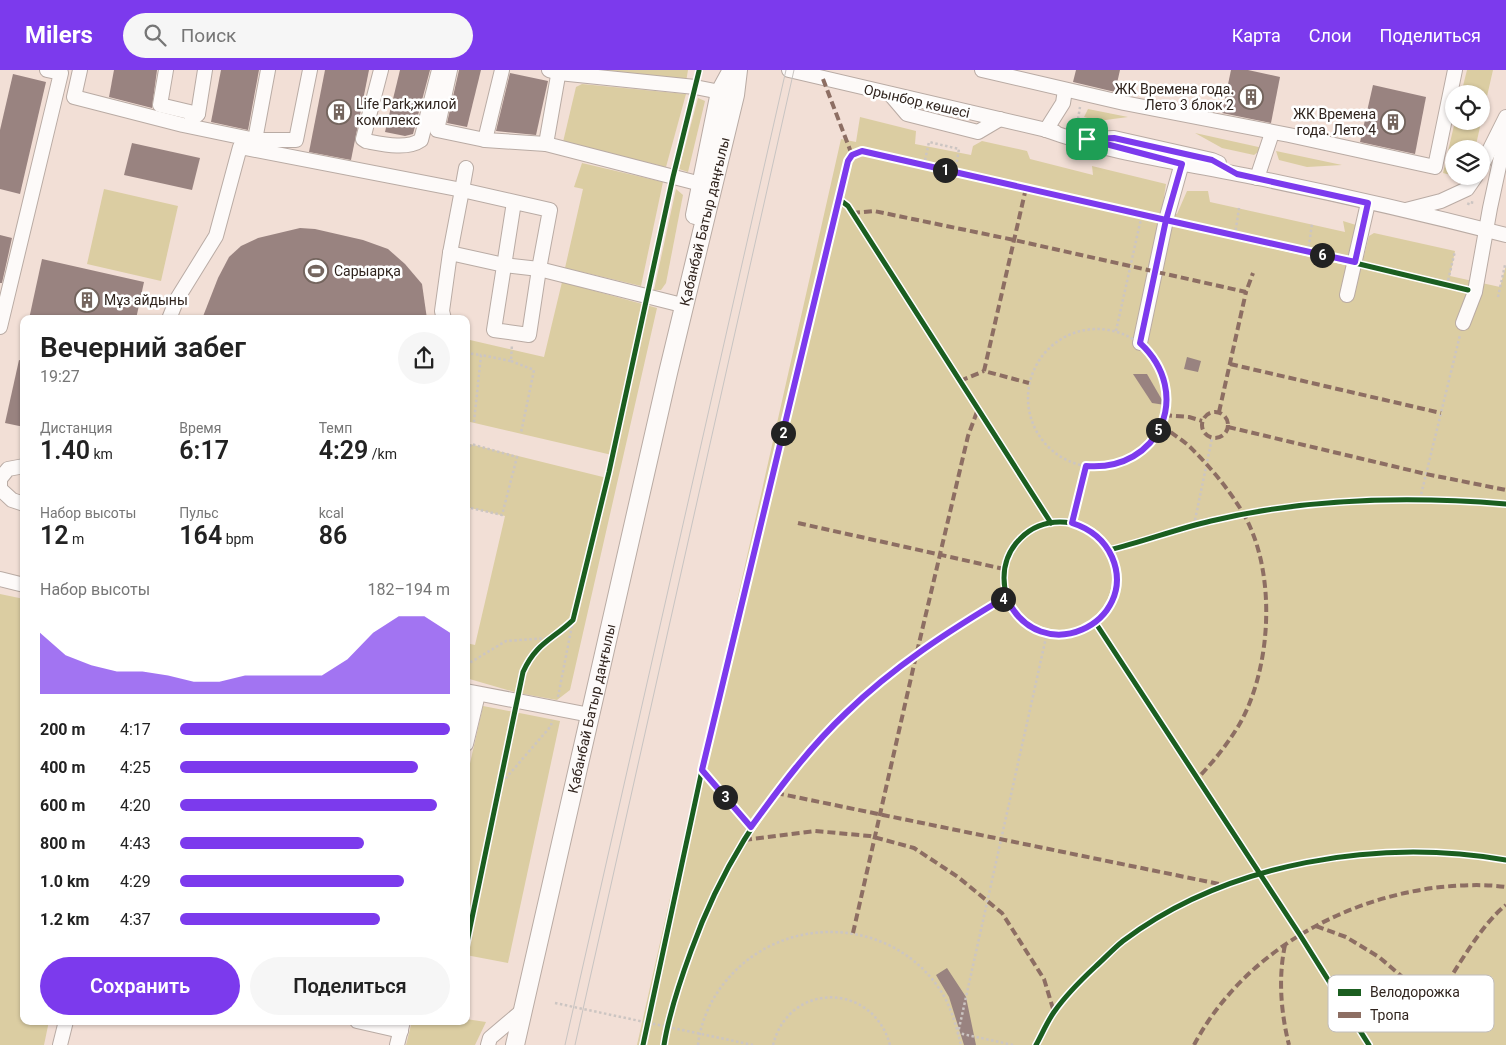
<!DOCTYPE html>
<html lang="ru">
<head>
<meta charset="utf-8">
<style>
  body { margin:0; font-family:Roboto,sans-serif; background:#f6f6f6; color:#222; height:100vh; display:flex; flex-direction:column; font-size:19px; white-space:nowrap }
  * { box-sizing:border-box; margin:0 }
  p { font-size:16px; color:#767676 }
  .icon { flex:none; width:28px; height:28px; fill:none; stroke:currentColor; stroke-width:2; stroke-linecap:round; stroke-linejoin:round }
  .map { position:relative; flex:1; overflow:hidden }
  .side { position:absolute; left:20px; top:245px; width:450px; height:710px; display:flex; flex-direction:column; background:#fff; border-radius:10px; box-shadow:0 1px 4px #0004 }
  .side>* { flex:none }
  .buttons { position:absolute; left:1445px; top:15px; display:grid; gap:10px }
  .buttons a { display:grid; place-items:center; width:45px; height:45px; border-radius:50%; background:#fff; box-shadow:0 1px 4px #0004; font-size:25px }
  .pin { position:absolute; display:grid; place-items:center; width:42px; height:42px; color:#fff; margin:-21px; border-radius:10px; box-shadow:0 2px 8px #0006 }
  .km { position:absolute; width:25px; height:25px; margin:-12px; border-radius:50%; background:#222; color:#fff; font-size:14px; line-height:25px; text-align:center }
  .round { display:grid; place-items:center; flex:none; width:52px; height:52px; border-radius:26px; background:#f6f6f6 }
  .summary { display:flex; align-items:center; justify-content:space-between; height:85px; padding:0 20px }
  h1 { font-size:28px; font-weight:600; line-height:38px }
  .figures { display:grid; grid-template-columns:repeat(3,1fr); gap:8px; height:85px; padding:5px 20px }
  .figures div { display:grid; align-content:center }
  .figures b { font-size:25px; font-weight:600 }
  .figures small { font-size:14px; font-weight:400 }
  .figures p { font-size:14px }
  .chart { height:140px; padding:10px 20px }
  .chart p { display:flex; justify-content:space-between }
  .chart svg { width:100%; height:90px; margin-top:5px; fill:#7c3aed; opacity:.7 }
  .cta { display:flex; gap:10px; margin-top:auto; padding:10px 20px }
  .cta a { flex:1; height:58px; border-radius:30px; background:#7c3aed; color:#fff; font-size:20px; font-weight:600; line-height:58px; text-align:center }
  .cta a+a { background:#f6f6f6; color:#222 }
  ul { padding:0 20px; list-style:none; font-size:16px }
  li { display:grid; grid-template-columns:80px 60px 1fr; align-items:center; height:38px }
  li i { height:12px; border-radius:6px; background:#7c3aed }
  header { display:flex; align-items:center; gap:30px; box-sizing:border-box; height:70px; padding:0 25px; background:#7c3aed; color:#fff }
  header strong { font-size:24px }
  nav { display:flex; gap:28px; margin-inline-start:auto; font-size:18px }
  .search { width:350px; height:45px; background:#f6f6f6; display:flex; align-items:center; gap:12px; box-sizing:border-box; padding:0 18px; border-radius:28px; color:#767676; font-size:19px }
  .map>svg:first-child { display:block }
</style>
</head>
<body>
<header>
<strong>Milers</strong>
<div class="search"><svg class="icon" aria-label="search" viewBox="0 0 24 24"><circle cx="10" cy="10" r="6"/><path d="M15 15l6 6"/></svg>Поиск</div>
<nav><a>Карта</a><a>Слои</a><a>Поделиться</a></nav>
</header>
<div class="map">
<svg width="1506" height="975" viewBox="0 0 1506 975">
  <rect width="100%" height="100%" fill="#f2dfd6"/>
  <g fill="#dbcda2">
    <polygon points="605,0 688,0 686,12"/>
    <polygon points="1467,0 1493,0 1475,79 1454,79 1454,106 1443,103 1455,51 1481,51 1481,24 1461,24"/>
    <polygon points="582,14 686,24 666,97 563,72 576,17"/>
    <polygon points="698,28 705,31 688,102 679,99"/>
    <polygon points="1088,39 1128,47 1098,51 1084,47"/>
    <polygon points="860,47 916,61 915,74 971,85 973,76 982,71 1027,81 1030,89 1093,105 1092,96 1166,114 1162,141 1177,144 1187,121 1208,121 1210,132 1345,162 1343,151 1356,155 1352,184 1364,186 1369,166 1374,163 1455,181 1450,206 1500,217 1506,195 1506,975 637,975 841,69 856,72"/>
    <polygon points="1195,63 1263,78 1254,85 1222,78"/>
    <polygon points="1276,81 1342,95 1307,97 1279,90"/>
    <polygon points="582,93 663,112 641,216 565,198 583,119 574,117"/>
    <polygon points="104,119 178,136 161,211 87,194"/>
    <polygon points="676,119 683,125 666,213 661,220 654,220"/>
    <polygon points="562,212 657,238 570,620 557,630 518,623 466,608 466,573 475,575 505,446 466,437 466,373 607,408 612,385 466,351 466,289 470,270 544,287"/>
    <polygon points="0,524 24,529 24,951 49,951 44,975 0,975"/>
    <polygon points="483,636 560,651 508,893 466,885 466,711"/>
    <polygon points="466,949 486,952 475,975 406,975 412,951 466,951"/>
  </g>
  <g fill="#998380">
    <polygon points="114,0 157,0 152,38 109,27"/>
    <polygon points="221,0 259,0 248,60 211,52"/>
    <polygon points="325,0 369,0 351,90 309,82"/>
    <polygon points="400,0 430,0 413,64 405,66 385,62"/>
    <polygon points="459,0 481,0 467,57 447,53"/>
    <polygon points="1076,0 1120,0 1115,22 1073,12"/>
    <polygon points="1231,0 1248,0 1280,7 1271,53 1222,43"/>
    <polygon points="510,3 548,11 536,65 496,61"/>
    <polygon points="13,4 46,12 20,124 0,119 0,60"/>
    <polygon points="1373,15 1426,27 1415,84 1360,72"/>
    <polygon points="132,73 200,88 192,120 124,105"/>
    <polygon points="300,158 315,159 363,170 388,179 405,194 422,214 427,249 202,249 218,208 229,187 241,176 258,168"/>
    <polygon points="0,165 12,168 2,213 0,213"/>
    <polygon points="42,189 144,212 136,249 29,249"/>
    <polygon points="1187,287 1201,291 1198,302 1184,299"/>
    <polygon points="19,290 24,291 24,357 5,353"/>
    <polygon points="1133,304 1147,304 1165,335 1152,333"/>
    <polygon points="947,898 966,927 976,975 964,975 949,927 936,905"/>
  </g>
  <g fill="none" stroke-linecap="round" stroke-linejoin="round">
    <defs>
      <g id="minor">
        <polyline points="80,0 74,27 183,55 255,70 296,70 310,0"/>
        <polyline points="166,0 160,35 198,44"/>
        <path d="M 381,0 L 363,69 L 366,71 C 382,74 407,80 421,70 L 439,0"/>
        <polyline points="450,0 437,60 485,70 546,74"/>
        <polyline points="549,0 559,3 695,17 720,22"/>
        <polyline points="559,0 546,74 701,114"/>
        <polyline points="789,0 1055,62"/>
        <polyline points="982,0 1124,33 1289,65 1435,97 1455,0"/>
        <polyline points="890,24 907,44 978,62 1000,49"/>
        <polyline points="192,49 198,44 205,0"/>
        <path d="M 1046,60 C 1114,85 1187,93 1258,108 C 1341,125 1424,144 1506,165"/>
        <polyline points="1046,60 1063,33 1065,20"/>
        <polyline points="1094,69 1114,68 1212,90 1219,93"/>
        <polyline points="255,70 268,0"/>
        <polyline points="485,70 502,0"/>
        <polyline points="1481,97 1506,47"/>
        <polyline points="466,98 462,120 550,140 539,199 529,265 494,260 514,132"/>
        <polyline points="1257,108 1272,63"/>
        <polyline points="1406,140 1441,131 1467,119 1476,106"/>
        <polyline points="1347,225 1368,133"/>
        <polyline points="169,249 177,229 216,166 240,77 462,120 450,183 504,195 539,199 678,234"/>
        <polyline points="444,249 442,241 450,183"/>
        <polyline points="1463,253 1475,222 1490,138 1506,64"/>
        <polyline points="0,257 61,3 47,0"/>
        <polyline points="1140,273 1166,150 1182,93"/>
        <polyline points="24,396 8,399 0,409 0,419 12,430 24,434"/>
        <polyline points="0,509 24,515"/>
        <polyline points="466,621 590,645"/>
        <polyline points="466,674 478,624"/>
        <polyline points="357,951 401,961"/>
        <polyline points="60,975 66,951"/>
        <polyline points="397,975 403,951"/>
        <polyline points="488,975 490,968 522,941"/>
      </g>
      <g id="major">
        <polyline points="695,145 720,22 732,0"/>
        <path id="s1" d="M 515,975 L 668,303 L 735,25 L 738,0"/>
      </g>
    </defs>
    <use href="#minor" stroke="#b9aba4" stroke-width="16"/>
    <use href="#major" stroke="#b9aba4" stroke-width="20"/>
    <g stroke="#ccc5c2" stroke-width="2.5" stroke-dasharray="2.5 2.5" stroke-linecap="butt">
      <polyline points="1078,49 1080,37"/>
      <polyline points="924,95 929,72 959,79 955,102"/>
      <polyline points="1468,135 1469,132 1475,133"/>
      <polyline points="1235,165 1239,138"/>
      <polyline points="1308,182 1312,154"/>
      <polyline points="1447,215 1455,181"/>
      <polyline points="1498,227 1505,195"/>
      <circle cx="1097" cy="328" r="69"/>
      <polyline points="1116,261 1142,144"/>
      <polyline points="466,283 481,285"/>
      <polyline points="511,291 534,300 521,363"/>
      <polyline points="474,352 481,285 511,291 512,274"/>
      <polyline points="466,386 471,374 517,387 502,445 466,437"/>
      <polyline points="1420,429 1460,265"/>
      <polyline points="1073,453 1086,396"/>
      <polyline points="1194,455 1212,368"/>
      <polyline points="466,595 506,571 548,568"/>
      <polyline points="558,627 573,550"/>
      <polyline points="702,700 751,757"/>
      <polyline points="499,716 551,656 552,650"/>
      <polyline points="555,933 753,975"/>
      <path d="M 698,975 C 701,947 715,921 734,902 C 795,840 902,851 945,928 C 953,943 957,959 961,975"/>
      <path d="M 773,975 C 789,911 873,912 890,975"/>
      <polyline points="1013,975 958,963 1047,563"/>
    </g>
    <use href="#minor" stroke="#fdfaf9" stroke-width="14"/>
    <use href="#major" stroke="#fdfaf9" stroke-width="18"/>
    <g stroke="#c8c4c2" stroke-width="1">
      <polyline points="565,975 786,0"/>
      <polyline points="575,975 794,0"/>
    </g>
    <g stroke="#8d6e63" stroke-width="4" stroke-dasharray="8 4" stroke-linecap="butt">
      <polyline points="823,9 852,85"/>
      <polyline points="1026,118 984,301 1029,313"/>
      <polyline points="852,143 874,141 1014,170 1246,222 1253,203"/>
      <polyline points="1230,294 1441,343"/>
      <polyline points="960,311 984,301"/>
      <circle cx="1215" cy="355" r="13"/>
      <polyline points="1219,342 1246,222"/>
      <polyline points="1164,345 1189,347 1202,351"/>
      <path d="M 1161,355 C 1172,364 1185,371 1194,381 C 1212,399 1230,421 1243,443 C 1277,501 1272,598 1239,655 C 1227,675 1213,692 1197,709"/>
      <polyline points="1228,357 1426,404 1506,420"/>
      <polyline points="798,453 1004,499"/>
      <polyline points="776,723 1224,815"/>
      <polyline points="744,770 815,761 870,766 914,778 958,807 1002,843 1044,909 1054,942"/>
      <path d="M 1316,856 L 1346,867 L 1379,887 L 1434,934 C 1453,905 1480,855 1506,835"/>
      <polyline points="853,863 916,586 968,366 978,339"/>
      <path d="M 1285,875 C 1278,908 1281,943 1289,975"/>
      <path d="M 1194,975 C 1242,884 1342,828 1441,817 C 1462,815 1485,814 1506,817"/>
    </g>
    <defs>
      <g id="cycleway">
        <polyline points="839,129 848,136 1051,453"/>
        <circle cx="1060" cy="508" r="56"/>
        <path d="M 1109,480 C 1143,472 1176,459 1211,451 C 1307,428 1408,426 1506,434"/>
        <polyline points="1095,552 1300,865 1369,975"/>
        <path d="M 466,877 L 523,602 C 536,573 552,570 573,550 L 609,402 L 673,107 L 699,1"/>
        <polyline points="643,975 702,700 848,91 852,85 862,81 1355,193 1468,220"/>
        <path d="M 664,975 C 669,943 680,911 691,881 C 720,800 761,736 818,672 C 839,650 860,628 884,609 C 923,579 964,552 1006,527"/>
        <path d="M 1036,975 C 1042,964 1047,952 1054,942 C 1066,925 1080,911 1095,897 C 1104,889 1113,879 1123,871 C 1228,792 1378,768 1506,790"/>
      </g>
    </defs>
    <use href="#cycleway" stroke="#fff" stroke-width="8"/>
    <use href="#cycleway" stroke="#1b5e20" stroke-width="5"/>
  </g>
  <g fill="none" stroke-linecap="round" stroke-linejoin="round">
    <defs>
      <path id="route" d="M 1087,69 L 1182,94 L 1166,150 L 862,81 L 852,85 L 848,91 L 702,700 L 751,757 C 780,717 810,677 846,643 C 893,597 950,560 1006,527 C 1040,602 1140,552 1112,487 C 1104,469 1091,459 1072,453 L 1086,396 C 1160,402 1194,323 1140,273 L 1166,150 L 1355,192 L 1368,133 L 1237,104 L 1212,90 L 1114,68 L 1087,69"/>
    </defs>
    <use href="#route" stroke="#fff" stroke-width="10"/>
    <use href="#route" stroke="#7c3aed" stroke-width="6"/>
  </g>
  <defs>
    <symbol id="building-ring" viewBox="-11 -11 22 22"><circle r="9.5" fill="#fff" stroke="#74655e" stroke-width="1.5"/><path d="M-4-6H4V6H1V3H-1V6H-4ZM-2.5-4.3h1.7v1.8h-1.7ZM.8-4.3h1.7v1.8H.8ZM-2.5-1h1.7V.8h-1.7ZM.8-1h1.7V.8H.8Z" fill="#74655e"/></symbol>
    <symbol id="stadium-ring" viewBox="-11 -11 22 22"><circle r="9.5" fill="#fff" stroke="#74655e" stroke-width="1.5"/><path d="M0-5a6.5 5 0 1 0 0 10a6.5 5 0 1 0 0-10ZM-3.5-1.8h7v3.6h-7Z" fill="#74655e"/></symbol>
  </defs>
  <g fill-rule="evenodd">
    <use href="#building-ring" x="1237" y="13" width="28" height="28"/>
    <use href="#building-ring" x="325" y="28" width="28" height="28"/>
    <use href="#building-ring" x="1379" y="38" width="28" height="28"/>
    <use href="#stadium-ring" x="302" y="187" width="28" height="28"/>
    <use href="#building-ring" x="73" y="216" width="28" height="28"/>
  </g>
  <g text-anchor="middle" stroke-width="5" stroke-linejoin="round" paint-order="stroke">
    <g font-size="14" fill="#30241e" stroke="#fff" text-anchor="start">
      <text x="1234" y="24" text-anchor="end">ЖК Времена года.<tspan x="1234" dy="16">Лето 3 блок 2</tspan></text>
      <text x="356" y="39">Life Park,жилой<tspan x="356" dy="16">комплекс</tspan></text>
      <text x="1376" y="49" text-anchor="end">ЖК Времена<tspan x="1376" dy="16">года. Лето 4</tspan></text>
      <text x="334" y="206">Сарыарқа</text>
      <text x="104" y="235">Мұз айдыны</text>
    </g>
    <g font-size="14" fill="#30241e" stroke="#fff">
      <text transform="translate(917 31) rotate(13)" y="5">Орынбор көшесі</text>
      <text dy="5" stroke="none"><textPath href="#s1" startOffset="845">Қабанбай Батыр даңғылы</textPath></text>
      <text dy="5" stroke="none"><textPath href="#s1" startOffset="345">Қабанбай Батыр даңғылы</textPath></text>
    </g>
  </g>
  <rect x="1328" y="905" width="166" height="57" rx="8" fill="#fff" stroke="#c1bdbc" stroke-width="1"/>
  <rect x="1338" y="919" width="23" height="7" fill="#1b5e20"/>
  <rect x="1338" y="942" width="23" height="6" fill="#8d6e63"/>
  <g font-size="14" fill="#30241e">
    <text x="1370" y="927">Велодорожка</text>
    <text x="1370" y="950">Тропа</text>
  </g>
</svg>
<div class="buttons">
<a><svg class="icon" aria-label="locate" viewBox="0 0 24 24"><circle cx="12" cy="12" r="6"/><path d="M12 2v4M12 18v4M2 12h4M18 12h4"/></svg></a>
<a><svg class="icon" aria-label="layers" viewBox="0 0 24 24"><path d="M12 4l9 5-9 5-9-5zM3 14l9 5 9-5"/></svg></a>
</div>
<div class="pin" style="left:1087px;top:69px;background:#1e9e55"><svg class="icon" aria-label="arrive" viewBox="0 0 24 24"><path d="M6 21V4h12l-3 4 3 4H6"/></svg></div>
<b class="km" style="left:945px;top:100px">1</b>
<b class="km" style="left:783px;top:363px">2</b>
<b class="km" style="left:725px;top:727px">3</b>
<b class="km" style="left:1003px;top:529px">4</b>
<b class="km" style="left:1158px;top:360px">5</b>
<b class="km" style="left:1322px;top:185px">6</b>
<section class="side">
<div class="summary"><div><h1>Вечерний забег</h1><p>19:27</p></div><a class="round"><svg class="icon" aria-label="share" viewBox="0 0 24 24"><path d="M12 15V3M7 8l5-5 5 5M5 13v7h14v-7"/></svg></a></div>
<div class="figures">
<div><p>Дистанция</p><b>1.40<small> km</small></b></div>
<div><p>Время</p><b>6:17</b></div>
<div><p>Темп</p><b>4:29<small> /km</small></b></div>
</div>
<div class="figures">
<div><p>Набор высоты</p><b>12<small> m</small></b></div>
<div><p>Пульс</p><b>164<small> bpm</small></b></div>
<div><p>kcal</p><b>86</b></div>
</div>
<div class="chart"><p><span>Набор высоты</span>182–194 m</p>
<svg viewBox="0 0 160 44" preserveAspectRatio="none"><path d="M0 44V14L10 25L20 30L30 33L40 33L50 35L60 38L70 38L80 35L90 35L100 35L110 35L120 27L130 14L140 6L150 6L160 14V44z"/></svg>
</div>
<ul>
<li><b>200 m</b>4:17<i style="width:100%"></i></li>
<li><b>400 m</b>4:25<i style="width:88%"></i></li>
<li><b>600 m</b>4:20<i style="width:95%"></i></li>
<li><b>800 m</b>4:43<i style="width:68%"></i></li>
<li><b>1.0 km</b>4:29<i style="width:83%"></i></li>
<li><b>1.2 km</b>4:37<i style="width:74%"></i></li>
</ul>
<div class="cta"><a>Сохранить</a><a>Поделиться</a></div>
</section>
</div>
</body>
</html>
